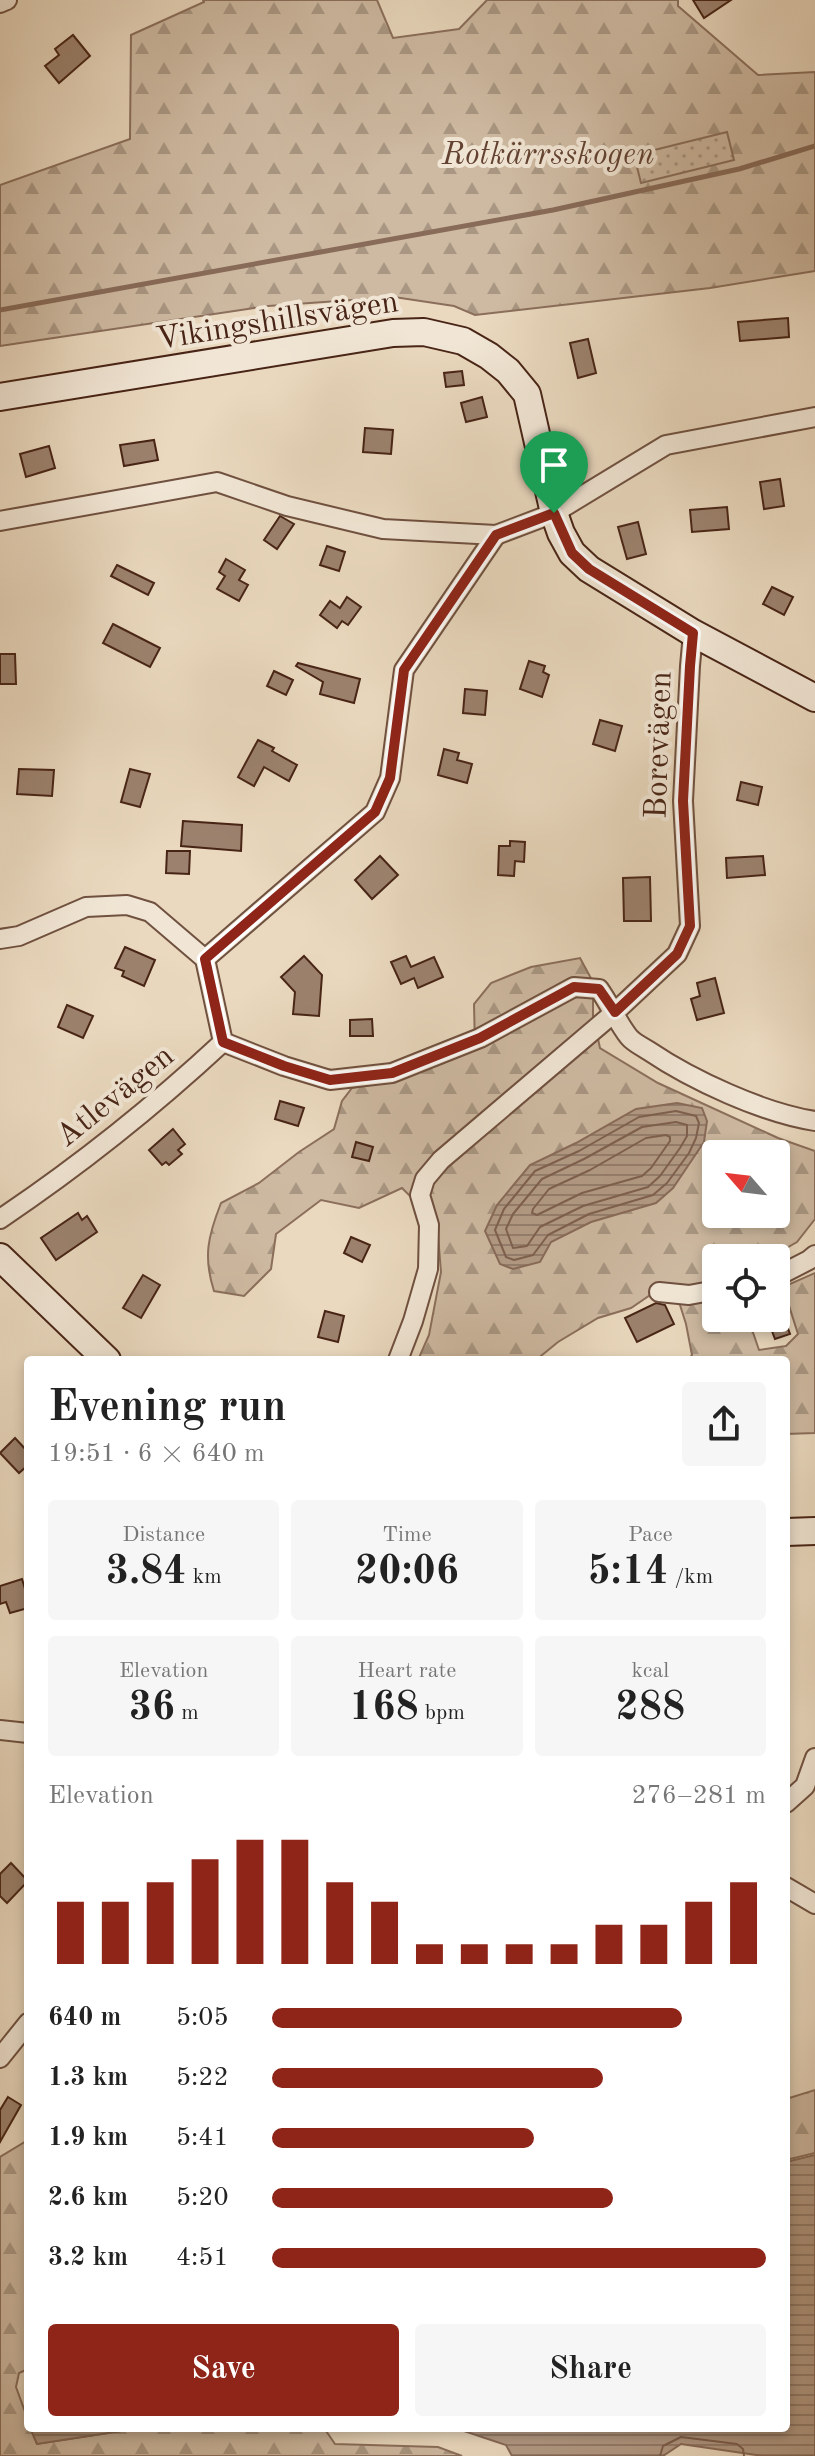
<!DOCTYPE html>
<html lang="en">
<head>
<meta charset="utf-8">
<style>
  body { margin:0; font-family:"Old Standard TT",serif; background:#f6f6f6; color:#222; height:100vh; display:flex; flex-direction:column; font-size:30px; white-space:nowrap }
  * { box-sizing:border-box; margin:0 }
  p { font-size:26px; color:#767676 }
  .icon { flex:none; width:44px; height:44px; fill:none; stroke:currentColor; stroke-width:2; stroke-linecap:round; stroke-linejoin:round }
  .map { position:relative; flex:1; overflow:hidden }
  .side { position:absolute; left:24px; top:1356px; width:766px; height:1076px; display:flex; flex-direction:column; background:#fff; border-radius:8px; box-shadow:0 4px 12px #0003 }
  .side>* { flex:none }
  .needle { width:52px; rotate:298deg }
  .fabs { position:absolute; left:702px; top:1140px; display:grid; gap:16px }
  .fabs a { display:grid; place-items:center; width:88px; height:88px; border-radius:8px; background:#fff; box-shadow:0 4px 12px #0003; font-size:40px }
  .pin { position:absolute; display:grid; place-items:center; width:68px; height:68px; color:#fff; margin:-82px -34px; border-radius:50% 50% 50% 0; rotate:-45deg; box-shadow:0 0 8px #0007 }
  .pin .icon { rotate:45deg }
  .round { display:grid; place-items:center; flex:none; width:84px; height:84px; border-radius:8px; background:#f6f6f6 }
  .head { display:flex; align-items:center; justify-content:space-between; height:136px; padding:0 24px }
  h1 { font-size:44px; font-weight:700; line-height:60px }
  .metrics { display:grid; grid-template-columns:repeat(3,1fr); gap:12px; height:136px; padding:8px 24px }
  .metrics div { display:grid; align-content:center; border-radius:8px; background:#f6f6f6; text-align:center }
  .metrics b { font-size:40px; font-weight:700 }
  .metrics small { font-size:22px; font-weight:400 }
  .metrics p { font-size:22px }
  .chart { height:224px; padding:16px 24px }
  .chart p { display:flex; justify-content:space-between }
  .chart svg { width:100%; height:144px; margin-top:8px; stroke:#8f2418; stroke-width:6 }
  .primary-button { display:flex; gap:16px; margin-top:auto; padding:16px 24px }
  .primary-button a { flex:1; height:92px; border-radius:8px; background:#8f2418; color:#fff; font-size:32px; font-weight:700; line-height:92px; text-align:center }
  .primary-button a+a { background:#f6f6f6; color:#222 }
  ul { padding:0 24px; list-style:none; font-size:26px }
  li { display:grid; grid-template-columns:128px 96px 1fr; align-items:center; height:60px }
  li i { height:20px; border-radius:10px; background:#8f2418 }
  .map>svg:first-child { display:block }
</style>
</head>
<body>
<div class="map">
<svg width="815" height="2456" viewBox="0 0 815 2456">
  <defs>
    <pattern id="forest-firs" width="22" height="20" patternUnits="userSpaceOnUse" patternTransform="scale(2)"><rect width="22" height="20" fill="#cebaa2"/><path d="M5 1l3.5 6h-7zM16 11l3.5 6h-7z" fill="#a99783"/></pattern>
    <pattern id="park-dots" width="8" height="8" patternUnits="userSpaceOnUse" patternTransform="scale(2)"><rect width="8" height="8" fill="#cebaa2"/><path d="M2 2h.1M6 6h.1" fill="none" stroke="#a99783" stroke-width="1.8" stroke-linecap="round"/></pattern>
    <pattern id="water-rules" width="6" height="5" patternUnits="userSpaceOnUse" patternTransform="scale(2)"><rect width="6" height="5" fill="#b39b86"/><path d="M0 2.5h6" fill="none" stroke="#947e6d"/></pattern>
  </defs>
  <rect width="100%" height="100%" fill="#ead9bf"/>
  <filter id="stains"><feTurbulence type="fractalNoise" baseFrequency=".0025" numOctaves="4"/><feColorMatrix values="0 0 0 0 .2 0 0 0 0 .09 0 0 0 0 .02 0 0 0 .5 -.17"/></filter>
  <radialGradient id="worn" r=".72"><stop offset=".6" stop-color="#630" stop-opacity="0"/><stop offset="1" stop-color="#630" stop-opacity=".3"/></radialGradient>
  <g fill="url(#forest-firs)" stroke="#8b6f5c" stroke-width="2" fill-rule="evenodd">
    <polygon points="203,0 377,0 393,38 459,29 487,0 678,0 678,6 758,75 815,72 815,271 710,288 475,315 454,306 394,297 268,306 0,346 0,185 130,139 131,35 204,2"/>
    <path d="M 580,958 L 593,982 L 593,1016 L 600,1048 L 658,1083 L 778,1138 L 815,1151 L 815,1219 L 797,1242 L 769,1258 L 716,1258 L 716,1318 L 748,1318 L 759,1350 L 786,1346 L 798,1334 L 783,1287 L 815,1273 L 815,1433 L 786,1434 L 786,1360 L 688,1360 L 692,1355 L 686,1324 L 680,1305 L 659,1289 L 631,1308 L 598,1318 L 558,1342 L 536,1360 L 418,1360 L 429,1335 L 441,1272 L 437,1223 L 402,1188 L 359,1208 L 321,1200 L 276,1234 L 271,1269 L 244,1296 L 214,1291 C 203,1257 208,1236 221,1203 L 259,1183 L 299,1152 L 334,1129 L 342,1101 L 352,1088 L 394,1081 L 475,1047 L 474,1004 L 491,983 L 531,967 ZM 716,1154 L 776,1154 L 776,1214 L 716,1214 Z"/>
    <polygon points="815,2090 815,2153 786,2160 786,2099"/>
    <polygon points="28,2140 28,2369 19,2373 16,2387 28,2420 28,2428 31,2428 37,2444 141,2428 324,2428 335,2444 438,2447 462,2456 0,2456 0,2157"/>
  </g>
  <polygon fill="url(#park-dots)" stroke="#8b6f5c" stroke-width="2" points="727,132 734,160 641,183 634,155"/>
  <g fill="url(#water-rules)" stroke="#886b59" stroke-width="2">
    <polygon points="677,1103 702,1108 707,1121 704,1142 673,1188 656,1203 591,1222 551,1242 540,1262 513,1269 500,1264 485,1231 497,1205 530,1165 576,1143 636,1109"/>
    <polygon points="815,2155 815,2456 763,2456 681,2444 663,2456 512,2456 506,2445 455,2428 786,2428 786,2162"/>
    <polygon points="30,2428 141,2428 37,2444"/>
  </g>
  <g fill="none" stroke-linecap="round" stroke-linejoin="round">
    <g stroke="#7e604e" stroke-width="2">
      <polygon points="676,1111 696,1116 699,1123 696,1138 689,1153 667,1183 653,1195 589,1214 548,1235 533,1255 514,1260 506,1257 495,1230 504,1209 535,1171 579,1151 639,1117"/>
      <polygon points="676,1122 687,1125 687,1136 680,1148 660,1176 648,1187 583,1206 540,1227 527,1246 513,1248 506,1229 513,1214 542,1179 584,1159 642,1127"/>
      <polygon points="666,1135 670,1137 670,1141 651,1168 642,1176 582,1193 537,1215 532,1213 533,1209 549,1189 590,1170 646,1138"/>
      <polyline points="660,2456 663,2446 681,2437 737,2444 743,2449 744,2456"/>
    </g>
    <polyline stroke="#886b59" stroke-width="5" points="0,310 553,210 739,169 815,146"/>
  </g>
  <g fill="#9c826e" stroke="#482416" stroke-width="2">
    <polygon points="693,0 731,0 704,18"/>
    <polygon points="73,35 90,56 59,83 45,66 59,55 55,49"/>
    <polygon points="788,318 789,337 740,341 738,322"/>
    <polygon points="588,339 596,373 578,378 570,343"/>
    <polygon points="462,371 464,385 446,387 444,373"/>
    <polygon points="482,397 487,417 466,422 461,403"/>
    <polygon points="365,428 393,430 391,454 363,452"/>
    <polygon points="154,440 158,460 124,466 120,445"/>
    <polygon points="49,446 55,468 26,477 20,454"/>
    <polygon points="780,479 784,506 764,509 760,482"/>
    <polygon points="727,507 729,529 692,532 690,510"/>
    <polygon points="280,516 294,524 277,549 264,540"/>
    <polygon points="638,522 646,554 627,559 618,527"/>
    <polygon points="327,546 345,552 339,571 320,565"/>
    <polygon points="226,559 245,570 239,580 248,585 239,601 217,589 225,576 219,572"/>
    <polygon points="117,565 154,583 148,595 111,576"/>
    <polygon points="772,587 793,597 784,615 763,604"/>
    <polygon points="347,597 361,607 348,625 342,621 337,628 320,615 330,601 340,608"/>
    <polygon points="113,624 160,648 150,667 103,643"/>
    <polygon points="0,654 15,654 16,684 0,684"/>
    <polygon points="529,661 545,666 543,672 549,675 542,697 520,689"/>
    <polygon points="298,663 360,679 354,703 320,694 323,682 296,666"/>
    <polygon points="274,671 293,680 286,695 267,686"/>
    <polygon points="465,689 487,691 485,715 463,713"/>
    <polygon points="600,720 622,726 615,751 593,744"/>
    <polygon points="258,740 274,748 272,751 297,765 289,781 264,767 254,786 238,777"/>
    <polygon points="444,749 459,753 457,760 472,764 467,783 438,775"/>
    <polygon points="19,769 54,770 52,796 17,794"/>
    <polygon points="130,769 150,774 140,807 121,802"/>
    <polygon points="741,782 762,787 758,805 737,800"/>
    <polygon points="183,821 242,825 241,851 181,846"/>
    <polygon points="510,841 525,842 524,862 515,861 514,876 498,875 499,846 510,846"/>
    <polygon points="167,851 190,851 189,874 166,873"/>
    <polygon points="380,856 398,875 372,899 355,880"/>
    <polygon points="763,856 765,875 727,878 726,858"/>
    <polygon points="650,877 651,921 624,921 623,878"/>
    <polygon points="125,947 155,960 144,986 122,976 124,971 115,968"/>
    <polygon points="304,956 322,975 319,1016 293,1014 295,992 281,977"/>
    <polygon points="406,956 411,967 434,957 443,977 418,988 414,978 401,984 391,962"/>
    <polygon points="715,978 724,1013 697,1020 691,999 700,996 697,983"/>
    <polygon points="67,1005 93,1016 83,1038 58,1027"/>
    <polygon points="372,1019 373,1036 350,1036 350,1020"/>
    <polygon points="280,1101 304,1108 298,1126 275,1119"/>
    <polygon points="173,1129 185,1144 178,1150 182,1154 169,1165 166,1162 162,1165 149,1150"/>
    <polygon points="356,1142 373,1147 369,1161 352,1157"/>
    <polygon points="78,1213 82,1220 87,1216 97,1232 56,1260 41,1238"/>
    <polygon points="351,1237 370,1245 362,1262 344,1253"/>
    <polygon points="143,1275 160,1285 141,1318 123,1308"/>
    <polygon points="656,1303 665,1305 674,1324 637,1342 625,1318"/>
    <polygon points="325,1311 344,1316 338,1342 318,1337"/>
    <polygon points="767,1318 784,1318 790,1334 775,1339"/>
    <polygon points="15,1438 28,1452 28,1465 19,1473 0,1453"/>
    <polygon points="22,1579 28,1599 28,1608 10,1613 6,1602 0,1604 0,1586"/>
    <polygon points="11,1863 28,1881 7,1903 0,1896 0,1874"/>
    <polygon points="8,2097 21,2105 0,2142 0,2110"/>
  </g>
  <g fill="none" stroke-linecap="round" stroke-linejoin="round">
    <defs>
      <g id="street">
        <polyline points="0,3 7,0"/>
        <polyline points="0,521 217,482 287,506 383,529 496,535 554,513 666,445 815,417"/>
        <path d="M 0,939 L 19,936 L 86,907 L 127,905 L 150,912 L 205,959 L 223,1042 L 284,1066 L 330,1080 L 392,1073 L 480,1038 L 574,987 L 599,989 C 609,1003 619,1025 629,1037 C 634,1043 643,1047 649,1051 C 692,1080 763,1113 815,1121"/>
        <polyline points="205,959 375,812 390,778 404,670 496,535"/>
        <path d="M 0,1219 C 79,1166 154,1106 223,1042"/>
        <polyline points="776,1277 809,1260 815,1255"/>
        <polyline points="659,1292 689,1295 716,1290"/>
        <polyline points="398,1360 413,1321 428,1269 429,1225 420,1195 425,1179 441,1160 615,1012 677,954 690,926 683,801 690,666 693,633"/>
        <polyline points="0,1730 28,1733"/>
        <polyline points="786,1803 805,1786 815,1758"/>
        <polyline points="786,1887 815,1904"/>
        <polyline points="0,2058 28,2023"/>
      </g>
      <g id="secondary">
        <polyline points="0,397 393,333 424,332 463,341 489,356 508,371 527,394 554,513 561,533 572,553 589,569 693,633 815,698"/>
        <polyline points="0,1257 107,1360"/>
        <polyline points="786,1532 815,1531"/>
      </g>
    </defs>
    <use href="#street" stroke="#705140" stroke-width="22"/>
    <use href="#secondary" stroke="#482416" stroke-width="30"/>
    <use href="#street" stroke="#f1e6d5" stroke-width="18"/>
    <use href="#secondary" stroke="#f1e6d5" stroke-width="26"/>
  </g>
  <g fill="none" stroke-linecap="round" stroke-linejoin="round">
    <defs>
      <polygon id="route" points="554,513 572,553 589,569 693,633 690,666 683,801 690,926 677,954 615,1012 599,989 574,987 480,1038 392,1073 330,1080 284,1066 223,1042 205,959 375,812 390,778 404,670 496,535"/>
    </defs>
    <use href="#route" stroke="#fff" stroke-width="16"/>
    <use href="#route" stroke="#8f2418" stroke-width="10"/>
  </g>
  <g text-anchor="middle" stroke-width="8" stroke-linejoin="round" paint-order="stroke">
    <g font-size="32" font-style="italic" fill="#634232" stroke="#f1e6d5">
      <text x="548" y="164">Rotkärrsskogen</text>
    </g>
    <g font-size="32" fill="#482416" stroke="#f1e6d5">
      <text transform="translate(277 319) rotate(-9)" y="11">Vikingshillsvägen</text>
      <text transform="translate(657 745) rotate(-88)" y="11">Borevägen</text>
      <text transform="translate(114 1095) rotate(-39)" y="11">Atlevägen</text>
    </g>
  </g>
  <rect width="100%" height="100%" filter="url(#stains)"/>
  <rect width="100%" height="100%" fill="url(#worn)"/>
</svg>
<div class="fabs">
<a><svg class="needle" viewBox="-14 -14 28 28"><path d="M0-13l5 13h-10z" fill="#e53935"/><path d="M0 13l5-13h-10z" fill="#767676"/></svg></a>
<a><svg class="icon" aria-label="locate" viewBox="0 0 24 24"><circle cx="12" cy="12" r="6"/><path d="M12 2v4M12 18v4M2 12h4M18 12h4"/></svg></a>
</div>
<div class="pin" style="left:554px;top:513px;background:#1e9e55"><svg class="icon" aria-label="arrive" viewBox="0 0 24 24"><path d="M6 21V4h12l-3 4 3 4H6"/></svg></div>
<section class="side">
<div class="head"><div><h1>Evening run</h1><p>19:51 · 6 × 640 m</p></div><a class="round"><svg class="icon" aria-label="share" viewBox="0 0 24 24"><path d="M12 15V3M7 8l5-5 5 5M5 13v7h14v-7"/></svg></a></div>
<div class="metrics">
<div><p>Distance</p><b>3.84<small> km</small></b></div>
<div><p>Time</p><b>20:06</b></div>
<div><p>Pace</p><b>5:14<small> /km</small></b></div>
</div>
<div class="metrics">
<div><p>Elevation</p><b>36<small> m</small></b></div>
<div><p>Heart rate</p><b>168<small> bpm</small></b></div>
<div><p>kcal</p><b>288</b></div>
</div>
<div class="chart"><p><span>Elevation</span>276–281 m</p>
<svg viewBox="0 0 160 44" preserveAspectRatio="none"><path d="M5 44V25M15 44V25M25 44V19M35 44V12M45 44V6M55 44V6M65 44V19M75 44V25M85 44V38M95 44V38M105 44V38M115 44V38M125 44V32M135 44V32M145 44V25M155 44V19"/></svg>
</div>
<ul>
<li><b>640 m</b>5:05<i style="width:83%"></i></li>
<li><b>1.3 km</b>5:22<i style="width:67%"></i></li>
<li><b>1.9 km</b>5:41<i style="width:53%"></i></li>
<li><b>2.6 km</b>5:20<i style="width:69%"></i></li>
<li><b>3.2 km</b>4:51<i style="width:100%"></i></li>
</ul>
<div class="primary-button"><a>Save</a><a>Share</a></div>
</section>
</div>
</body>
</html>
